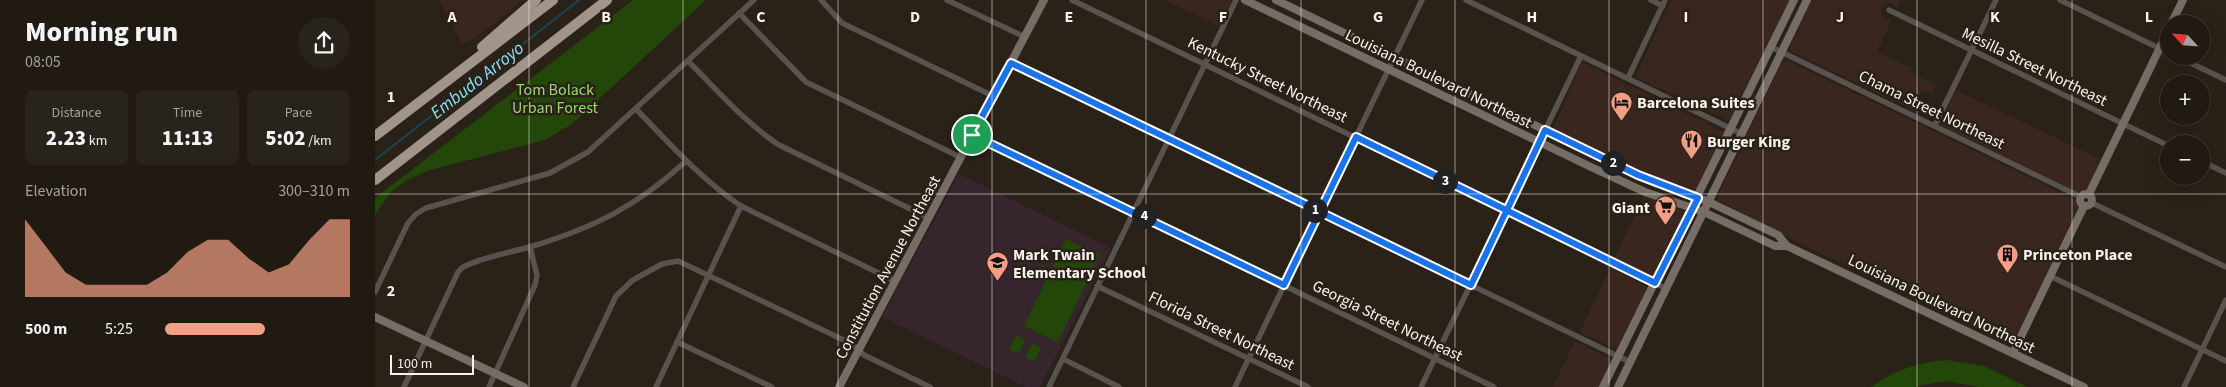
<!DOCTYPE html>
<html lang="en">
<head>
<meta charset="utf-8">
<style>
  body { margin:0; font-family:"Source Sans 3",sans-serif; background:#28231b; color:#f1f3f6; height:100vh; display:flex; flex-direction:column; font-size:19px; white-space:nowrap }
  * { box-sizing:border-box; margin:0 }
  p { font-size:16px; color:#a2a19f }
  .icon { flex:none; width:28px; height:28px; fill:none; stroke:currentColor; stroke-width:2; stroke-linecap:round; stroke-linejoin:round }
  .map { position:relative; flex:1; overflow:hidden }
  .details { display:flex; flex-direction:column; background:#201a12; width:375px }
  .details>* { flex:none }
  .needle { width:32px; rotate:296deg }
  .tools { position:absolute; left:1785px; top:15px; display:grid; gap:10px }
  .tools a { display:grid; place-items:center; width:50px; height:50px; border-radius:50%; background:#201a12; box-shadow:0 5px 20px #0002,0 0 0 1px #3d3832; font-size:25px }
  .scale { position:absolute; left:15px; bottom:12px; width:84px; box-sizing:border-box; padding-left:5px; border:2px solid #f8f2ec; border-top:0; font-size:14px; line-height:18px; white-space:nowrap; color:#f8f2ec; -webkit-text-stroke:4px #2a2218; paint-order:stroke }
  .pin { position:absolute; display:grid; place-items:center; width:42px; height:42px; color:#fff; margin:-21px; border:2px solid #fff; border-radius:50%; box-shadow:0 1px 5px #0007 }
  .km { position:absolute; width:25px; height:25px; margin:-12px; border-radius:50%; background:#222; color:#fff; font-size:14px; line-height:25px; text-align:center }
  .round { display:grid; place-items:center; flex:none; width:52px; height:52px; border-radius:26px; background:#28231b }
  .overview { display:flex; align-items:center; justify-content:space-between; height:85px; padding:0 25px }
  h1 { font-size:28px; font-weight:800; line-height:38px }
  .stats { display:grid; grid-template-columns:repeat(3,1fr); gap:8px; height:85px; padding:5px 25px }
  .stats div { display:grid; align-content:center; border-radius:8px; background:#28231b; text-align:center }
  .stats b { font-size:21px; font-weight:800 }
  .stats small { font-size:14px; font-weight:400 }
  .stats p { font-size:14px }
  .chart { height:140px; padding:10px 25px }
  .chart p { display:flex; justify-content:space-between }
  .chart svg { width:100%; height:90px; margin-top:5px; fill:#f39f85; opacity:.7 }
  ul { padding:0 25px; list-style:none; font-size:16px }
  li { display:grid; grid-template-columns:80px 60px 1fr; align-items:center; height:38px }
  li i { height:12px; border-radius:6px; background:#f39f85 }
  main { display:flex; flex:1; min-height:0 }
  .map>svg:first-child { display:block }
</style>
</head>
<body>
<main>
<section class="details">
<div class="overview"><div><h1>Morning run</h1><p>08:05</p></div><a class="round"><svg class="icon" aria-label="share" viewBox="0 0 24 24"><path d="M12 15V3M7 8l5-5 5 5M5 13v7h14v-7"/></svg></a></div>
<div class="stats">
<div><p>Distance</p><b>2.23<small> km</small></b></div>
<div><p>Time</p><b>11:13</b></div>
<div><p>Pace</p><b>5:02<small> /km</small></b></div>
</div>
<div class="chart"><p><span>Elevation</span>300–310 m</p>
<svg viewBox="0 0 160 44" preserveAspectRatio="none"><path d="M0 44V6L10 19L20 32L30 38L40 38L50 38L60 38L70 32L80 22L90 16L100 16L110 25L120 32L130 28L140 16L150 6L160 6V44z"/></svg>
</div>
<ul>
<li><b>500 m</b>5:25<i style="width:54%"></i></li>
</ul>
</section>
<div class="map">
<svg width="1851" height="387" viewBox="0 0 1851 387">
  <rect width="100%" height="100%" fill="#2a2218"/>
  <g fill="#38261f">
    <polygon points="64,0 149,0 97,40 87,44"/>
    <polygon points="790,0 855,0 856,2 844,26"/>
    <polygon points="1296,0 1414,0 1354,121 1260,77"/>
    <polygon points="1437,0 1526,0 1522,8 1516,2 1506,6 1506,14 1511,19 1517,19 1502,52 1539,69 1538,74 1561,85 1557,94 1547,90 1538,110 1416,51 1415,47"/>
    <polygon points="1411,60 1703,201 1703,208 1637,344 1424,243 1343,200 1342,197 1407,62"/>
    <polygon points="1209,63 1349,132 1320,191 1260,169 1178,129 1206,64"/>
    <polygon points="1581,90 1727,160 1713,189 1708,193 1703,192 1568,127 1566,121"/>
    <polygon points="1270,195 1310,211 1278,276 1239,258"/>
    <polygon points="1236,267 1273,287 1244,347 1240,349 1205,332"/>
    <polygon points="1200,341 1237,360 1224,387 1178,387"/>
  </g>
  <polygon fill="#36252d" points="584,174 736,248 665,387 651,387 507,317"/>
  <g fill="#234609">
    <polygon points="258,0 331,0 197,124 170,140 55,170 32,180 16,192 0,215 0,198"/>
    <polygon points="691,239 725,255 683,342 649,326"/>
    <polygon points="641,335 650,341 643,354 634,349"/>
    <polygon points="657,343 666,348 659,362 650,357"/>
    <path d="M 1572,360 L 1609,366 L 1653,387 L 1603,387 L 1572,381 L 1537,387 L 1496,387 C 1520,370 1543,362 1572,360 Z"/>
  </g>
  <g fill="none" stroke-linecap="round" stroke-linejoin="round">
    <polyline stroke="#1b4550" stroke-width="2" points="0,160 204,0"/>
    <g stroke="#58534f" stroke-width="5.5">
      <polyline points="446,0 467,23 618,96"/>
      <polyline points="572,0 650,37"/>
      <polyline points="697,0 1292,289"/>
      <polyline points="1091,0 1367,134"/>
      <polyline points="1276,0 1288,6"/>
      <polyline points="1685,0 1794,53"/>
      <polyline points="1514,10 1794,146"/>
      <polyline points="364,13 431,82 585,157"/>
      <polyline points="1396,47 1706,197"/>
      <polyline points="1801,56 1851,80"/>
      <path d="M 313,61 C 343,91 369,122 404,145 L 554,218"/>
      <polyline points="636,63 1255,362"/>
      <polyline points="1253,78 1290,0"/>
      <path d="M 261,109 C 295,144 326,179 366,206 L 520,281"/>
      <polyline points="1560,125 1621,0"/>
      <polyline points="597,135 1119,387"/>
      <polyline points="1826,161 1851,173"/>
      <polyline points="1717,203 1851,267"/>
      <polyline points="1675,276 1851,361"/>
      <polyline points="722,286 933,387"/>
      <polyline points="0,292 33,223 41,214 51,208 175,173 213,152 379,0"/>
      <polyline points="302,342 397,387"/>
      <polyline points="688,359 744,387"/>
      <path d="M 29,387 L 83,272 L 88,267 C 110,256 135,253 158,246 C 220,227 262,206 310,162"/>
      <polyline points="114,387 160,285 162,275 155,247"/>
      <polyline points="198,387 241,296 258,280 287,264 303,261 477,344 489,355 555,387"/>
      <polyline points="281,387 366,206"/>
      <polyline points="674,387 861,0"/>
      <polyline points="860,387 1047,0"/>
      <polyline points="1046,387 1206,56"/>
      <polyline points="1809,387 1851,300"/>
    </g>
    <g stroke="#766d67" stroke-width="8">
      <polyline points="870,0 1216,167 1270,192 1329,212 1400,246 1412,246 1709,387"/>
      <polyline points="901,0 1263,175 1334,202 1403,235 1412,246"/>
      <polyline points="1796,24 1808,0"/>
      <circle cx="1711" cy="200" r="6"/>
      <polyline points="1714,194 1794,29"/>
      <polyline points="0,317 149,387"/>
      <polyline points="1638,353 1709,206"/>
      <polyline points="464,387 669,0"/>
      <polyline points="1228,387 1419,0"/>
      <polyline points="1243,387 1432,0"/>
    </g>
    <g stroke="#a1948a" stroke-width="10">
      <polyline points="107,47 161,0"/>
      <polyline points="0,136 178,0"/>
      <polyline points="0,180 232,0"/>
    </g>
  </g>
  <g fill="none" stroke-linecap="round" stroke-linejoin="round">
    <defs>
      <path id="route" d="M 597,135 L 636,63 L 940,209 L 945,212 L 1096,285 L 1129,216 L 1134,206 C 1146,181 1158,156 1170,130 L 1263,175 L 1323,198 L 1280,283 L 1137,213 L 1127,208 L 981,137 L 909,285 L 597,135"/>
    </defs>
    <use href="#route" stroke="#fff" stroke-width="10"/>
    <use href="#route" stroke="#1a73e8" stroke-width="6"/>
  </g>
  <path fill="none" stroke="#f8f2ec" stroke-width="1" stroke-opacity="0.55" d="M 154,0 L 154,387M 308,0 L 308,387M 463,0 L 463,387M 617,0 L 617,387M 771,0 L 771,387M 926,0 L 926,387M 1080,0 L 1080,387M 1234,0 L 1234,387M 1388,0 L 1388,387M 1542,0 L 1542,387M 1697,0 L 1697,387M 0,194 L 1851,194"/>
  <defs>
    <symbol id="hotel-pin" viewBox="-11 -11 22 30"><path d="M0 17L-7.5 6A9.5 9.5 0 1 1 7.5 6Z" fill="#f39f85" stroke="#2a2218"/><path d="M-6-4.5h1.5V1H6V5H4.5V3h-9V5H-6ZM-4 0a1.8 1.8 0 1 1 3.6 0ZM.5 0V-2.5h3Q6-2.5 6 0Z" fill="#111"/></symbol>
    <symbol id="restaurant-pin" viewBox="-11 -11 22 30"><path d="M0 17L-7.5 6A9.5 9.5 0 1 1 7.5 6Z" fill="#f39f85" stroke="#2a2218"/><path d="M-5-6h1v4h1v-4h1v4h1v-4h1v5L-1.5 .5V6h-2V.5L-5-1ZM5-6V6H3V1.5H1.5Q1.5-4 5-6Z" fill="#111"/></symbol>
    <symbol id="supermarket-pin" viewBox="-11 -11 22 30"><path d="M0 17L-7.5 6A9.5 9.5 0 1 1 7.5 6Z" fill="#f39f85" stroke="#2a2218"/><path d="M-6-5.5h2.5l.6 2H6L4.5 2H-2.5L-4.4-4H-6ZM-1.5 3.2a1.3 1.3 0 1 0 .1 0ZM3 3.2a1.3 1.3 0 1 0 .1 0Z" fill="#111"/></symbol>
    <symbol id="building-pin" viewBox="-11 -11 22 30"><path d="M0 17L-7.5 6A9.5 9.5 0 1 1 7.5 6Z" fill="#f39f85" stroke="#2a2218"/><path d="M-4-6H4V6H1V3H-1V6H-4ZM-2.5-4.3h1.7v1.8h-1.7ZM.8-4.3h1.7v1.8H.8ZM-2.5-1h1.7V.8h-1.7ZM.8-1h1.7V.8H.8Z" fill="#111"/></symbol>
    <symbol id="school-pin" viewBox="-11 -11 22 30"><path d="M0 17L-7.5 6A9.5 9.5 0 1 1 7.5 6Z" fill="#f39f85" stroke="#2a2218"/><path d="M0-5L7-2L0 1L-7-2ZM-4 1L0 2.5L4 1V4Q0 6-4 4Z" fill="#111"/></symbol>
  </defs>
  <g fill-rule="evenodd">
    <use href="#hotel-pin" x="1234" y="90" width="25" height="34"/>
    <use href="#restaurant-pin" x="1304" y="128" width="25" height="34"/>
    <use href="#supermarket-pin" x="1278" y="194" width="25" height="34"/>
    <use href="#building-pin" x="1620" y="242" width="25" height="34"/>
    <use href="#school-pin" x="610" y="250" width="25" height="34"/>
  </g>
  <g text-anchor="middle" stroke-width="5" stroke-linejoin="round" paint-order="stroke">
    <g font-size="16" fill="#f8f2ec" stroke="#2a2218">
      <text transform="translate(1660 66) rotate(26)" y="6">Mesilla Street Northeast</text>
      <text transform="translate(1064 78) rotate(26)" y="6">Louisiana Boulevard Northeast</text>
      <text transform="translate(893 79) rotate(26)" y="6">Kentucky Street Northeast</text>
      <text transform="translate(1557 109) rotate(26)" y="6">Chama Street Northeast</text>
      <text transform="translate(512 267) rotate(-62)" y="6">Constitution Avenue Northeast</text>
      <text transform="translate(1567 303) rotate(26)" y="6">Louisiana Boulevard Northeast</text>
      <text transform="translate(1013 320) rotate(26)" y="6">Georgia Street Northeast</text>
      <text transform="translate(847 330) rotate(26)" y="6">Florida Street Northeast</text>
    </g>
    <g font-size="16" fill="#96d970" stroke="#2a2218">
      <text x="180" y="95">Tom Bolack<tspan x="180" dy="18">Urban Forest</tspan></text>
    </g>
    <g font-size="16" font-weight="bold" fill="#f8f2ec" stroke="#2a2218" text-anchor="start">
      <text x="1262" y="108">Barcelona Suites</text>
      <text x="1332" y="147">Burger King</text>
      <text x="1275" y="213" text-anchor="end">Giant</text>
      <text x="638" y="260">Mark Twain<tspan x="638" dy="18">Elementary School</tspan></text>
      <text x="1648" y="260">Princeton Place</text>
    </g>
    <g font-size="18" font-style="italic" fill="#87e1f8" stroke="#2a2218">
      <text transform="translate(102 80) rotate(-38)" y="6">Embudo Arroyo</text>
    </g>
  </g>
  <g font-size="16" text-anchor="middle" font-weight="bold" fill="#f8f2ec" stroke="#2a2218" stroke-width="5" stroke-linejoin="round" paint-order="stroke">
    <text x="77" y="22">A</text>
    <text x="231" y="22">B</text>
    <text x="386" y="22">C</text>
    <text x="540" y="22">D</text>
    <text x="694" y="22">E</text>
    <text x="848" y="22">F</text>
    <text x="1003" y="22">G</text>
    <text x="1157" y="22">H</text>
    <text x="1311" y="22">I</text>
    <text x="1465" y="22">J</text>
    <text x="1620" y="22">K</text>
    <text x="1774" y="22">L</text>
    <text x="16" y="102">1</text>
    <text x="16" y="296">2</text>
  </g>
</svg>
<div class="tools">
<a><svg class="needle" viewBox="-14 -14 28 28"><path d="M0-13l5 13h-10z" fill="#e53935"/><path d="M0 13l5-13h-10z" fill="#a2a19f"/></svg></a>
<a>+</a>
<a>−</a>
</div>
<div class="scale">100 m</div>
<div class="pin" style="left:597px;top:135px;background:#1e9e55"><svg class="icon" aria-label="arrive" viewBox="0 0 24 24"><path d="M6 21V4h12l-3 4 3 4H6"/></svg></div>
<b class="km" style="left:940px;top:210px">1</b>
<b class="km" style="left:1238px;top:163px">2</b>
<b class="km" style="left:1070px;top:181px">3</b>
<b class="km" style="left:769px;top:216px">4</b>
</div>
</main>
</body>
</html>
